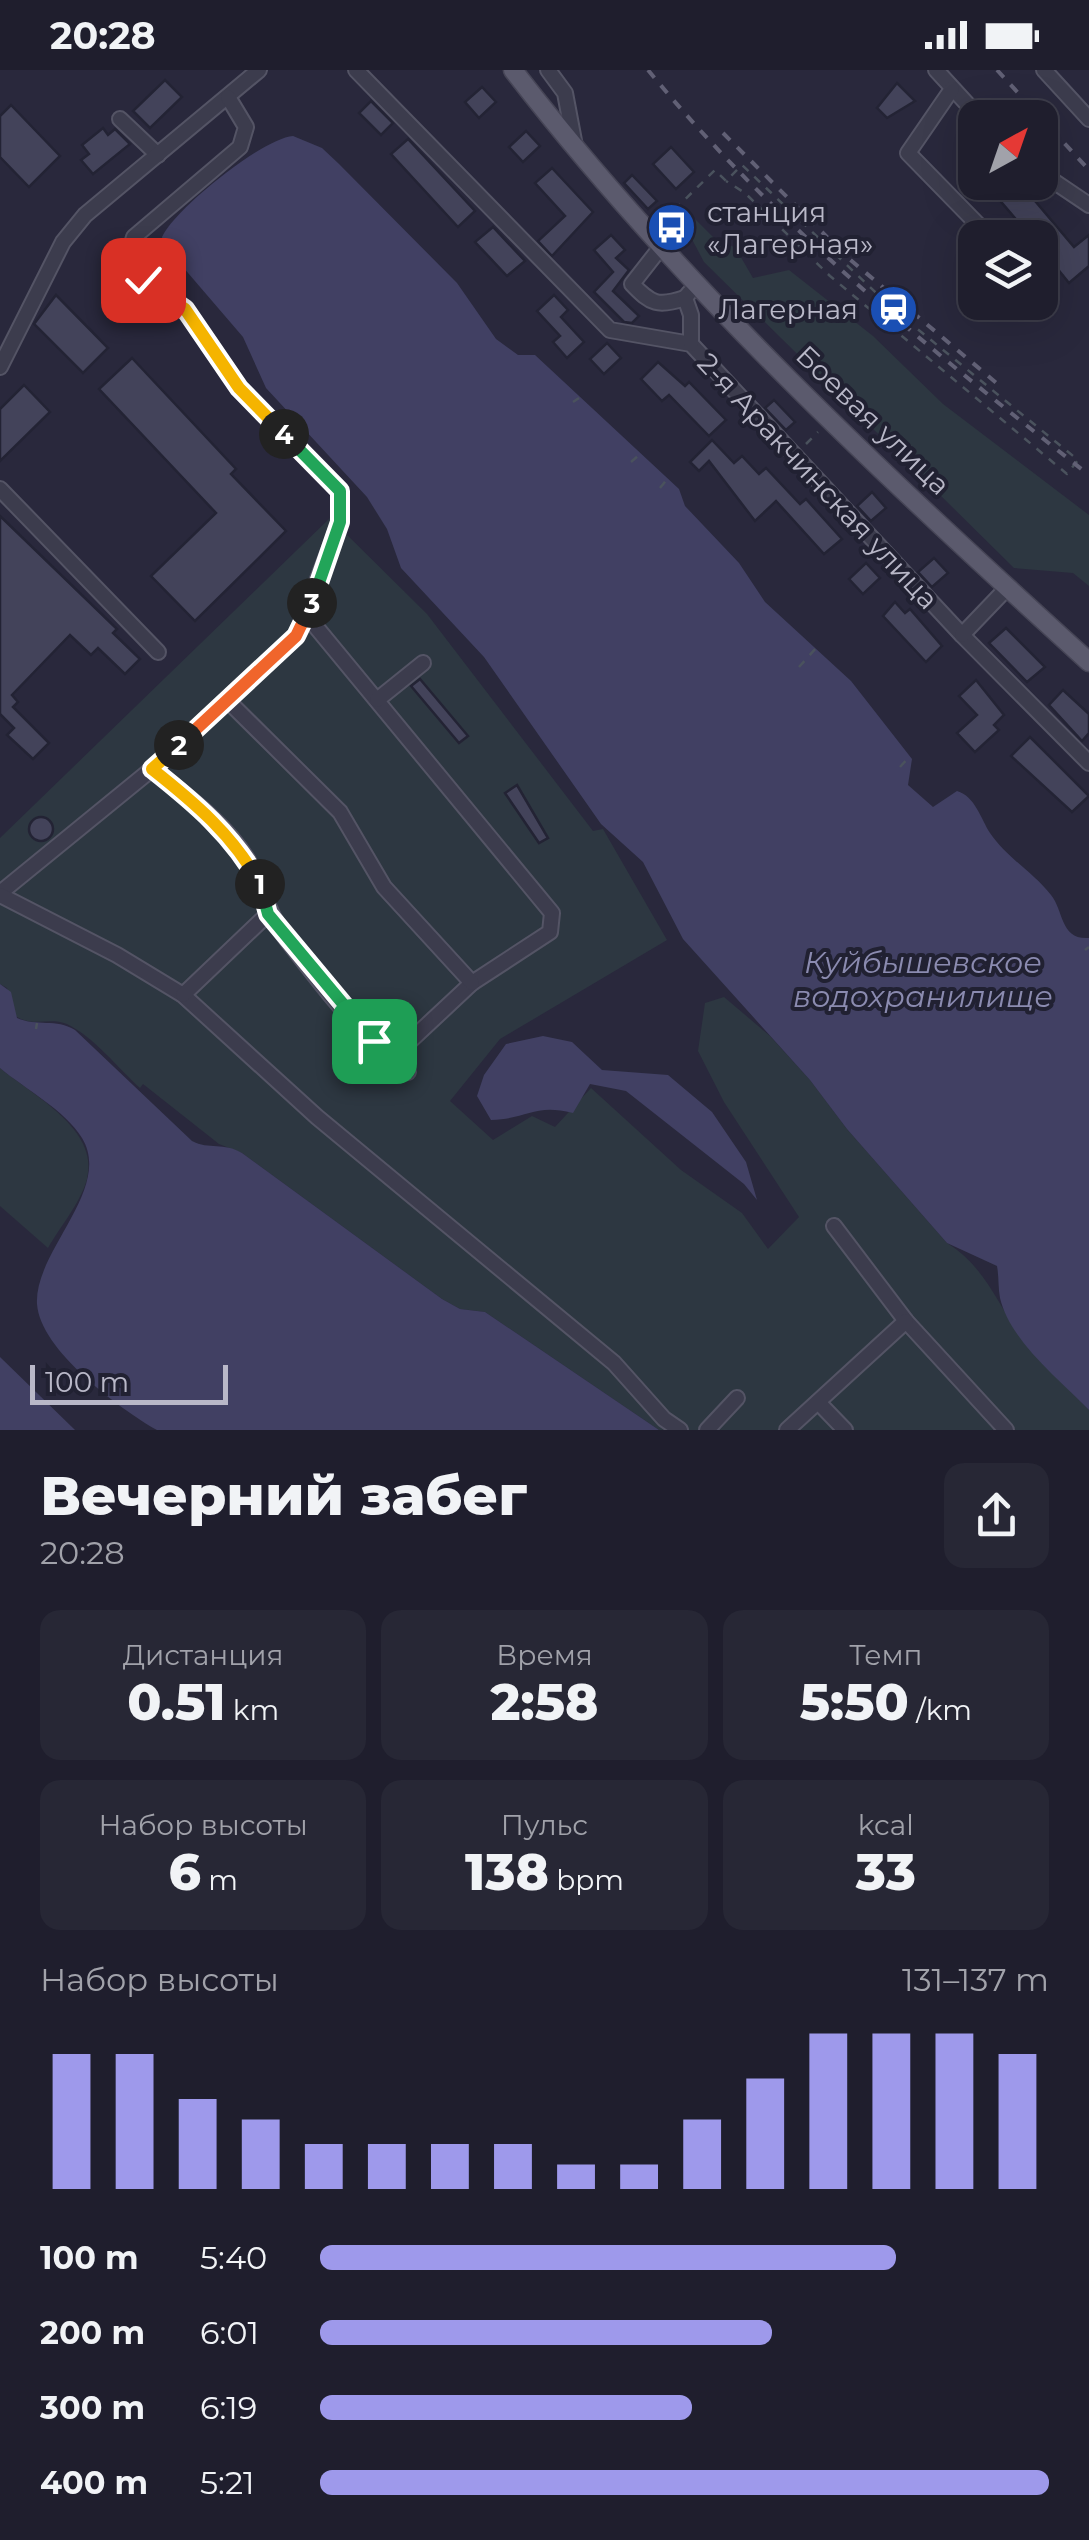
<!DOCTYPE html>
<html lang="ru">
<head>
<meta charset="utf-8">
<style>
  body { margin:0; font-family:Montserrat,sans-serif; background:#272735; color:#f1f3f6; height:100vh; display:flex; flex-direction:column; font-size:38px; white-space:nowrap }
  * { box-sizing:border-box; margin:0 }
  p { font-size:32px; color:#a1a2aa }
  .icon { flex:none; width:55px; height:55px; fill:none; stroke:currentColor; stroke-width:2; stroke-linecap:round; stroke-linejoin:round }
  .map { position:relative; height:1360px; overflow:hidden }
  .sheet { display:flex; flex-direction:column; background:#1f1e2d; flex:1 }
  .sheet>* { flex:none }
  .needle { width:65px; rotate:40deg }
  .controls { position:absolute; left:958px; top:30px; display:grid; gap:20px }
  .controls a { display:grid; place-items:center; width:100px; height:100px; border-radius:20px; background:#1f1e2d; box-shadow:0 10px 40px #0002,0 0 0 2px #3c3c49; font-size:50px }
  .scale { position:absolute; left:30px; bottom:25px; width:198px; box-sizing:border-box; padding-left:10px; border:5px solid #b9b8c8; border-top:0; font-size:28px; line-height:35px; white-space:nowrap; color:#b9b8c8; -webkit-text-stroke:8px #212132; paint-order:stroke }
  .pin { position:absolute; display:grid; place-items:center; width:85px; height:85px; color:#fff; margin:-42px; border-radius:20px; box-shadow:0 5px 15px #0006 }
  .km { position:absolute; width:50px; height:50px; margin:-25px; border-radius:50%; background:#222; color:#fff; font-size:28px; line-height:50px; text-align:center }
  .round { display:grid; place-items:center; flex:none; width:105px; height:105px; border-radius:20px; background:#272735 }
  .head { display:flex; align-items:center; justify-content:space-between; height:170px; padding:0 40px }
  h1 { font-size:55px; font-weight:800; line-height:75px }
  .figures { display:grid; grid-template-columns:repeat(3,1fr); gap:15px; height:170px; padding:10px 40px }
  .figures div { display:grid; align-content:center; border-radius:20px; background:#272735; text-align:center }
  .figures b { font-size:50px; font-weight:800 }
  .figures small { font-size:28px; font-weight:400 }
  .figures p { font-size:28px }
  .chart { height:280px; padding:20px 40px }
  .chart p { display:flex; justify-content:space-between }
  .chart svg { width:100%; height:180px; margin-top:10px; stroke:#9e99eb; stroke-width:6 }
  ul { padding:0 40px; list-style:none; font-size:32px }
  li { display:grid; grid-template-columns:160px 120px 1fr; align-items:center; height:75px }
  li i { height:25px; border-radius:12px; background:#9e99eb }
  .status { display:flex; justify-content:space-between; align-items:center; height:70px; padding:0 50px; background:#1f1e2d; direction:ltr }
  .status svg { height:28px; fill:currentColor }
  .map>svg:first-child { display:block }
</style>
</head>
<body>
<div class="status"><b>20:28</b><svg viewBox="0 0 49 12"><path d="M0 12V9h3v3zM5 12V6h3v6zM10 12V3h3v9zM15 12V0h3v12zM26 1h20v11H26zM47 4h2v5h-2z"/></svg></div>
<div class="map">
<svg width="1089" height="1360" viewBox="0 0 1089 1360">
  <rect width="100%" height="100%" fill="#29283c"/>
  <g fill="#2d3741">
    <polygon points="681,135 719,173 735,177 753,208 789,200 873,266 943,334 1089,445 1089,516 1073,503 1014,498 704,192 686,158 672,145"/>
    <path d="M 330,448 L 427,544 L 593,761 L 603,759 L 667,870 L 500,969 L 450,1031 L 493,1070 L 532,1046 L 555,1057 L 591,1018 L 681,1100 L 742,1143 L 768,1179 L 799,1147 L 724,1032 L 698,981 L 705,933 L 724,927 L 770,966 L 810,1010 L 847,1059 L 947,1173 C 986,1197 997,1235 1024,1270 C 1043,1295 1067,1317 1089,1340 L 1089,1360 L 659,1360 L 485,1242 L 460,1239 L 442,1229 L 242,1083 L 219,1074 L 143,1014 L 140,1018 C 118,998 94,967 67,954 C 48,946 31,959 13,944 L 7,918 L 0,914 L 0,768 Z"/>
    <path d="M 0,998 C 32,1025 100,1059 87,1109 C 81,1132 60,1157 48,1178 L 0,1136 Z"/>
  </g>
  <g fill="#414063">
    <path d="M 293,66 L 322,78 L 339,94 L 457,213 L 496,269 L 518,285 L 535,285 L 679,419 L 685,436 L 739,493 L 765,532 L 851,611 L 912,689 L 908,715 L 933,737 L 957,721 C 975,726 981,749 990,763 C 1007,788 1033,802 1051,825 C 1064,841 1060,870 1089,868 L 1089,1340 C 1059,1309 1010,1271 1000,1228 C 998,1217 999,1207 997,1196 L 947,1173 L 847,1059 L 810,1010 L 683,869 L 643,792 L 601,754 L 484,587 L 401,498 L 387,459 L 367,427 L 266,318 L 243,267 L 164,175 L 162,167 C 175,139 263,68 293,66 Z"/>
    <path d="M 0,914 L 11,922 L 17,948 C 37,957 56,948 75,960 L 192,1071 C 209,1080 224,1072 242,1083 L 442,1229 L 460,1239 L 485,1242 L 659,1360 L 157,1360 C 120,1339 40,1280 37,1234 C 34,1181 113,1119 82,1068 C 65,1040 25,1019 0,998 Z"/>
    <path d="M 543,966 L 572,972 L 602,1000 L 668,1005 L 712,1042 L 746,1092 L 757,1130 L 744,1114 L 626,1021 L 590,1014 L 573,1043 C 534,1033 528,1049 491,1050 L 477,1026 L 484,1005 L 506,974 Z"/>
    <polygon points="0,1287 75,1360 0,1360"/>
  </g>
  <g fill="#43435a" stroke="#232334" stroke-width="2.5">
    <polygon points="165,10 182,27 150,58 133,41"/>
    <polygon points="897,13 915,31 887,48 877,38"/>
    <polygon points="482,17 496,32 479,48 465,32"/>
    <polygon points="371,31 393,53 381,65 359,43"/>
    <polygon points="11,35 60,86 29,117 0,87 0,46"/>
    <polygon points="103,58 108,65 115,59 130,74 93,104 81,90 89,84 82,75"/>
    <polygon points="526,61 540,76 523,92 509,77"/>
    <polygon points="408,69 475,141 458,157 391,84"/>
    <polygon points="671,77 694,102 676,119 653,94"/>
    <polygon points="552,98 593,142 552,186 538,171 565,146 535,113"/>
    <polygon points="632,105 657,131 648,139 624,113"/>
    <polygon points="999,112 1019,112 1074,177 1089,165 1089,196 1069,213 1040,177 1040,168 1032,168 991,120"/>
    <polygon points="493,157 525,191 507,206 475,172"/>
    <polygon points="611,165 625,180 616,188 629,200 613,221 639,246 632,253 624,252 594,222 613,202 594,180"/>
    <polygon points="56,225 108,278 83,303 34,254"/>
    <polygon points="554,225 568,240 561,247 584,272 567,288 553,272 560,266 537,241"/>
    <polygon points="607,273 621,288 604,304 590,289"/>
    <polygon points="132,288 236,399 231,404 286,461 195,551 151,506 216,443 99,319"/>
    <polygon points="658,292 685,316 689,312 726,350 709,366 669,325 662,331 641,309"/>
    <polygon points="24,315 50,342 0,391 0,339"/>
    <polygon points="774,330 795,352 786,360 765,338"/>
    <polygon points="712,370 734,393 742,386 759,404 766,398 800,434 806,429 842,469 824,484 776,431 755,451 709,391 699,401 690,392"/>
    <polygon points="872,422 886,438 871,451 857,436"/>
    <polygon points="0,446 117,559 113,563 140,589 125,604 98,578 91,585 70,565 12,625 18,632 13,637 49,673 33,689 7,665 14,658 0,644"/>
    <polygon points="934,488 948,503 932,517 918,502"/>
    <polygon points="866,493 880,508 863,524 849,509"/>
    <polygon points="895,532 905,543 910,539 942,576 926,592 883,546"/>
    <polygon points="1006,558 1045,597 1027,612 989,573"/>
    <polygon points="420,609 468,666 459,673 411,616"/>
    <polygon points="976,610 1004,645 994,655 999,660 975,682 957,663 977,645 959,626"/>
    <polygon points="1063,620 1089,644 1089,663 1082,671 1049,635"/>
    <polygon points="1030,667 1089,726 1072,742 1011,686"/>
    <polygon points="517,715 548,768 539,773 505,723"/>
    <circle cx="41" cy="759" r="12"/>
  </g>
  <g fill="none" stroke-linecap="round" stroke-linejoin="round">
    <defs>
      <g id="minor">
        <polyline points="356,0 610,260 691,274 962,565 1089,693"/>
        <polyline points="548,0 565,23 575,76"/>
        <polyline points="936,0 980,48"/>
        <polyline points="1044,0 1089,49"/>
        <polyline points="952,19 908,83 991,168"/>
        <polyline points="120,49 158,85"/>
        <polyline points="1040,102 1089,135"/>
        <path d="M 661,177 L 632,214 C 651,234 658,237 685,228"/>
        <polyline points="1040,218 1044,222"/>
        <polyline points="689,223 685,228 691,245 691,274"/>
        <polyline points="0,297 63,172 85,145 259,0"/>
        <polyline points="0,419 158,582"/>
        <polyline points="307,546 552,843 550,862 472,913 395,985"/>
        <polyline points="962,565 1007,518"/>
        <polyline points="377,630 423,593"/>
        <polyline points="228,631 340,742 384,817 472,913"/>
        <path d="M 152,699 C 185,725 224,752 247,789 C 263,817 268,845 288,871 C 314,904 342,943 374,971 C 386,982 397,988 408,1002"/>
        <polyline points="0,823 152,699 296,566 340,452 340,421 239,318 185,239 143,211 128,187 134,167 240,77 246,57 228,27"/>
        <polyline points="0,825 117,885 183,925 317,1047 614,1293 664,1349 680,1360"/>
        <polyline points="183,925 268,844"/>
        <polyline points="834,1156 906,1251 1006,1360"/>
        <polyline points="818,1332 845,1360"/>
        <polyline points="707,1360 737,1328"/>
        <polyline points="787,1360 906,1251"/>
      </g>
      <path id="major" d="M 513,0 C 681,218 886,407 1089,592"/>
    </defs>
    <use href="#minor" stroke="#545465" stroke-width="18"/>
    <use href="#major" stroke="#464556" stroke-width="21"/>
    <g stroke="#4a525d" stroke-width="2.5" stroke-dasharray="8 8" stroke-linecap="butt">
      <polyline points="683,176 663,151 715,100 726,111 742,95 893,239 1078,390 1067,404 830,206 745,123 726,111"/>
      <polyline points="573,332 579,328"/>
      <polyline points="806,374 818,362"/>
      <polyline points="631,392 639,385"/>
      <polyline points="660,418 668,408"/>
      <polyline points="799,597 817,577"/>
      <polyline points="900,697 910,686"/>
      <polyline points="1085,880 1089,877"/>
      <polyline points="36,959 37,953"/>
    </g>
    <use href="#minor" stroke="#3c3c4d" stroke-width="14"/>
    <use href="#major" stroke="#5b5a6d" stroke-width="18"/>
    <g stroke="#616075" stroke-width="4" stroke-dasharray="10 10" stroke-linecap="butt">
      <path d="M 648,0 C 776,156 932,281 1089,405"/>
      <polyline points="997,0 1089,100"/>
      <polyline points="723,63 847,187 1000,316"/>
    </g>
  </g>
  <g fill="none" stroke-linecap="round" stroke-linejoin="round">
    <defs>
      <polyline id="split-1" points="260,814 268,844 374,971"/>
      <path id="split-2" d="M 179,675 L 152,699 C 195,733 233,765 260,814"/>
      <polyline id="split-3" points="179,675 296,566 312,533"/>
      <polyline id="split-4" points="284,364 340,421 340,452 312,533"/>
      <polyline id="split-5" points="143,210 185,239 239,318 284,364"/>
    </defs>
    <use href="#split-1" stroke="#fff" stroke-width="20"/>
    <use href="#split-2" stroke="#fff" stroke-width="20"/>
    <use href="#split-3" stroke="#fff" stroke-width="20"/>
    <use href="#split-4" stroke="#fff" stroke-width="20"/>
    <use href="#split-5" stroke="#fff" stroke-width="20"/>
    <use href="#split-1" stroke="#22a559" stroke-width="12"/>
    <use href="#split-2" stroke="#f5b400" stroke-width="12"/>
    <use href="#split-3" stroke="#f0652b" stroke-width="12"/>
    <use href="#split-4" stroke="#22a559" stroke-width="12"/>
    <use href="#split-5" stroke="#f5b400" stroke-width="12"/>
  </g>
  <defs>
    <symbol id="bus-disc" viewBox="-11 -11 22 22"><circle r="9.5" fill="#1a4fb4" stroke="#212132"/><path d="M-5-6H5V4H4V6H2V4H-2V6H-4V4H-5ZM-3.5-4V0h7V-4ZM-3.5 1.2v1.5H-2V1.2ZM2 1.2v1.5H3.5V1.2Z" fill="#fff"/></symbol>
    <symbol id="station-disc" viewBox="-11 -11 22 22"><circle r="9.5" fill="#1a4fb4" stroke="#212132"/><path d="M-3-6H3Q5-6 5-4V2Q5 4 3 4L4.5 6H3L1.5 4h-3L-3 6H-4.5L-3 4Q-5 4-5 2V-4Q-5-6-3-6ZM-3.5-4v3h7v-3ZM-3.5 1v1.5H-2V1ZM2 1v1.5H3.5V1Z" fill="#fff"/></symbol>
  </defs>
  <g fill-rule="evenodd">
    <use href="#bus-disc" x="644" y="130" width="55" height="55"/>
    <use href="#station-disc" x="866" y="212" width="55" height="55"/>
  </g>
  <g text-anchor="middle" stroke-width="8" stroke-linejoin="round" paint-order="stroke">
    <g font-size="28" fill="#b9b8c8" stroke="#212132" text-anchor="start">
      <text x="707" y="152">станция<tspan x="707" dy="32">«Лагерная»</tspan></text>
      <text x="858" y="249" text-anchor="end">Лагерная</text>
    </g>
    <g font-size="28" fill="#b9b8c8" stroke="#212132">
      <text transform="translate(873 350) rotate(44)" y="10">Боевая улица</text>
      <text transform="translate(818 411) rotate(47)" y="10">2-я Аракчинская улица</text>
    </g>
    <g font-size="30" font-style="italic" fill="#8b8bb0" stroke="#212132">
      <text x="923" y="903">Куйбышевское<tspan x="923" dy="34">водохранилище</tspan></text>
    </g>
  </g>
</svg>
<div class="controls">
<a><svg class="needle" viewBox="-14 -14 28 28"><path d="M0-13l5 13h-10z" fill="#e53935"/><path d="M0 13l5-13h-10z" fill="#a1a2aa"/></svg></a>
<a><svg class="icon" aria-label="layers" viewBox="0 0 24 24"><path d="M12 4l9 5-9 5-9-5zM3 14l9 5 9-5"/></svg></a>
</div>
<div class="scale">100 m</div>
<div class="pin" style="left:374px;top:971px;background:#1e9e55"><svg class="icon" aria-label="arrive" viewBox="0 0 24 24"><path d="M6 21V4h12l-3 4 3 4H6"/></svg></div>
<div class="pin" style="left:143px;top:210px;background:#d93025"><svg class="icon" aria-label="check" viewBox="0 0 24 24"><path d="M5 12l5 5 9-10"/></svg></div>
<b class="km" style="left:260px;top:814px">1</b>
<b class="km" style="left:179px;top:675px">2</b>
<b class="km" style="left:312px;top:533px">3</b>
<b class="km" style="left:284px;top:364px">4</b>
</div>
<section class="sheet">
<div class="head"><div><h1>Вечерний забег</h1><p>20:28</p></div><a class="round"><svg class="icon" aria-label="share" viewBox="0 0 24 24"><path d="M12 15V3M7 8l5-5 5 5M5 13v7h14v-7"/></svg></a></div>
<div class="figures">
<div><p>Дистанция</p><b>0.51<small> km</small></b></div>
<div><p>Время</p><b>2:58</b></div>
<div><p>Темп</p><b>5:50<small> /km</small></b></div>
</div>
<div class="figures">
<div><p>Набор высоты</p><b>6<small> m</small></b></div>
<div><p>Пульс</p><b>138<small> bpm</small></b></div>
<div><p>kcal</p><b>33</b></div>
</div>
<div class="chart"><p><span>Набор высоты</span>131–137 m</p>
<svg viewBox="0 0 160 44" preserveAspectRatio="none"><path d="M5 44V11M15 44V11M25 44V22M35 44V27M45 44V33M55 44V33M65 44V33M75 44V33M85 44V38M95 44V38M105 44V27M115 44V17M125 44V6M135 44V6M145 44V6M155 44V11"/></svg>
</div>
<ul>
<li><b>100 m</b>5:40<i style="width:79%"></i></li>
<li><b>200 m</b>6:01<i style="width:62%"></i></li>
<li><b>300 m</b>6:19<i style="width:51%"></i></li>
<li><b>400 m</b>5:21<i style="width:100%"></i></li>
</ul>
</section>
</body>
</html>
